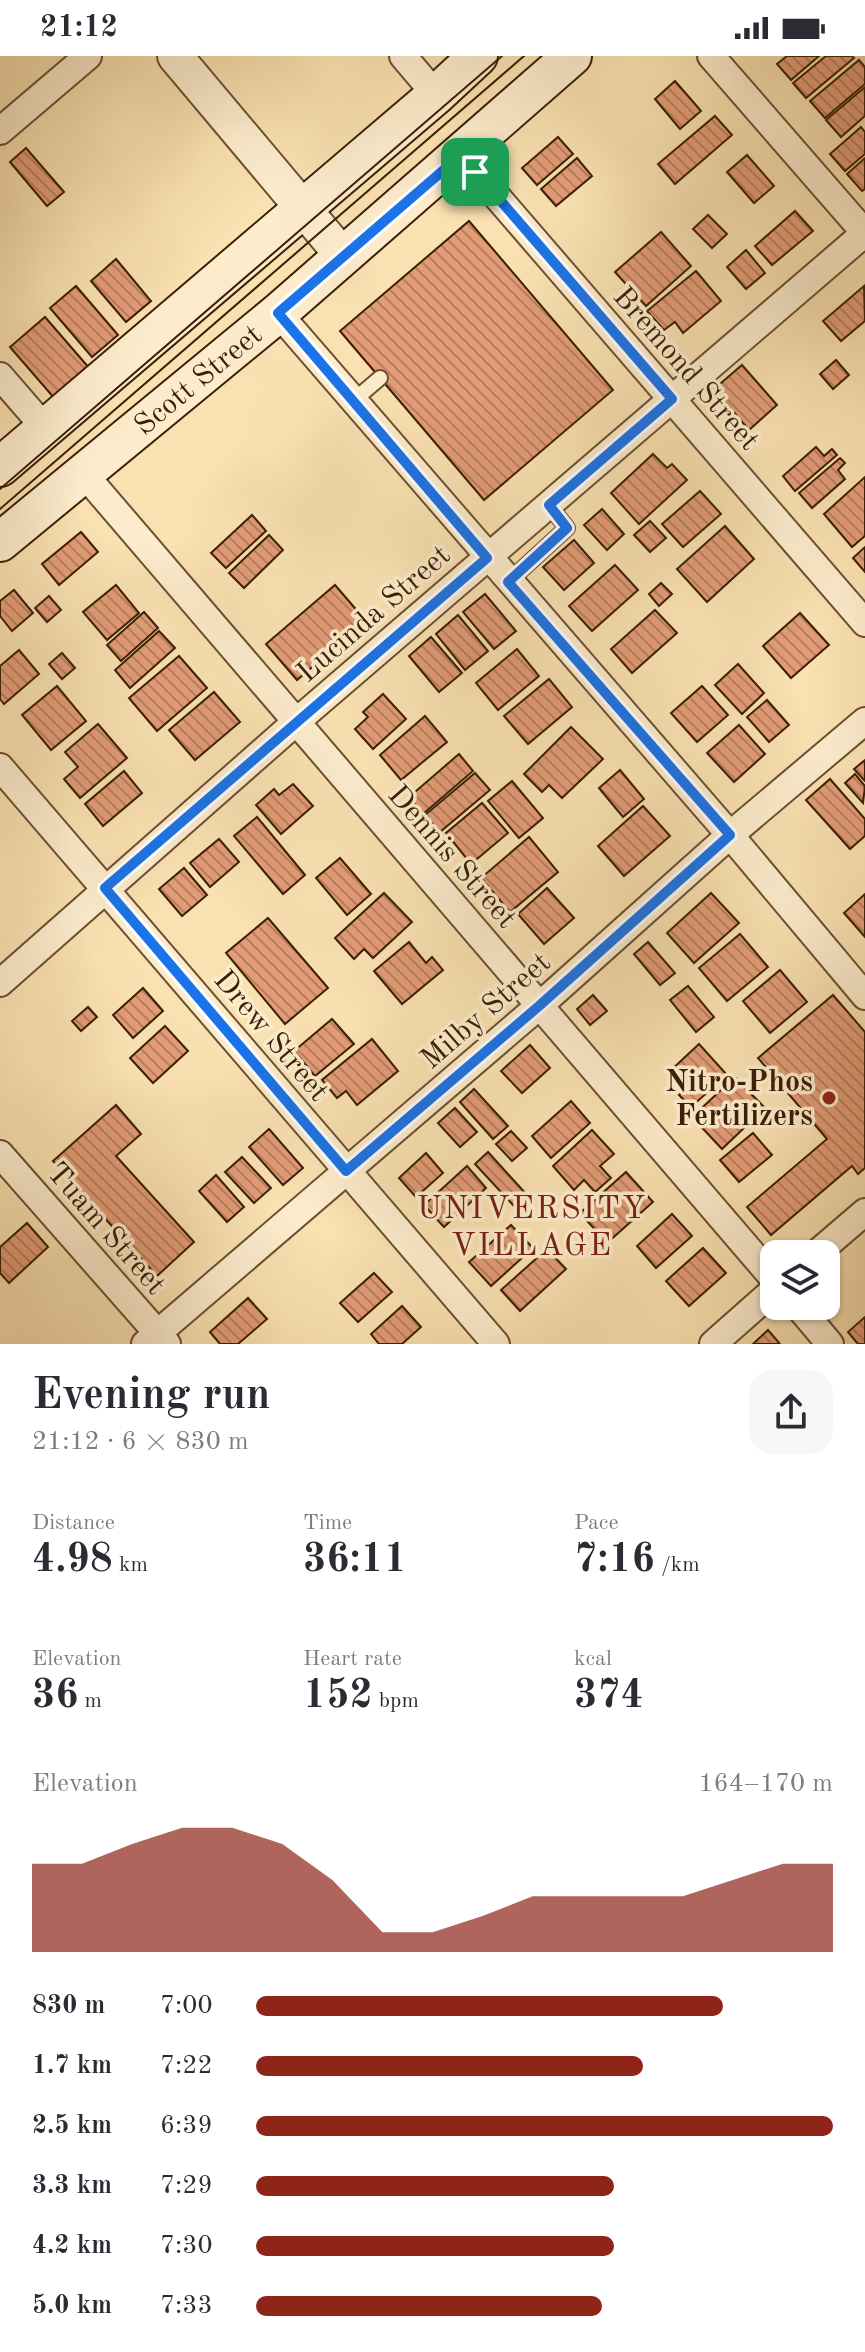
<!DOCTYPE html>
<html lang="en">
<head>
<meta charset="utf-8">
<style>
  body { margin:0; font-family:"Old Standard TT",serif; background:#f7f7f7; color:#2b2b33; height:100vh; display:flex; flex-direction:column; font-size:30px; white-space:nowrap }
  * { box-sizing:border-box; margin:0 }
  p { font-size:26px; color:#7c7c81 }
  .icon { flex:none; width:44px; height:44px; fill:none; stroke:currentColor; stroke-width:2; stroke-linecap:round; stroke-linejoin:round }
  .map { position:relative; height:1288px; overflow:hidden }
  .panel { display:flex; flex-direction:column; background:#fff; flex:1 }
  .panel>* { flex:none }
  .controls { position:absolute; left:760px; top:1184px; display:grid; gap:16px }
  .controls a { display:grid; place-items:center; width:80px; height:80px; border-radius:16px; background:#fff; box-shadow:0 2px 6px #0004; font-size:40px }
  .pin { position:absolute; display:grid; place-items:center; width:68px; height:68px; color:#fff; margin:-34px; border-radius:16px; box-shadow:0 4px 12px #0006 }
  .round { display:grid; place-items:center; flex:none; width:84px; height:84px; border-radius:24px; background:#f7f7f7 }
  .overview { display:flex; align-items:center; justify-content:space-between; height:136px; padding:0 32px }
  h1 { font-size:44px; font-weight:800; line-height:60px }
  .stats { display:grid; grid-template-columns:repeat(3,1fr); gap:12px; height:136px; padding:8px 32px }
  .stats div { display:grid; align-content:center }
  .stats b { font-size:40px; font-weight:800 }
  .stats small { font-size:22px; font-weight:400 }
  .stats p { font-size:22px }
  .chart { height:224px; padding:16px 32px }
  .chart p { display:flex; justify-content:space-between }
  .chart svg { width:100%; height:144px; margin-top:8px; fill:#8f2418; opacity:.7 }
  ul { padding:0 32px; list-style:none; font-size:26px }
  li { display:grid; grid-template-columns:128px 96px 1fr; align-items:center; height:60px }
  li i { height:20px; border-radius:10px; background:#8f2418 }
  .status { display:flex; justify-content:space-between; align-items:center; height:56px; padding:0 40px; background:#fff; direction:ltr }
  .status svg { height:22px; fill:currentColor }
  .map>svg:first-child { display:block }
</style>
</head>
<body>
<div class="status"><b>21:12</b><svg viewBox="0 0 49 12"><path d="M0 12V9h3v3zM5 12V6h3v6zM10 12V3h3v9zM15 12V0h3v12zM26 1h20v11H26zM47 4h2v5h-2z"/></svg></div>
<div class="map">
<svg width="865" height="1288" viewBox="0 0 865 1288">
  <defs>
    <pattern id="building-back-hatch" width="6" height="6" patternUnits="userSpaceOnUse" patternTransform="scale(2)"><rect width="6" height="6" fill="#e29c76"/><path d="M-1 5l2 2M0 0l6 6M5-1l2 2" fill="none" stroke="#b87f5f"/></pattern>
  </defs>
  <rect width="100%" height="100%" fill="#fae1b1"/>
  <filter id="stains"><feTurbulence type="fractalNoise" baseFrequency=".0025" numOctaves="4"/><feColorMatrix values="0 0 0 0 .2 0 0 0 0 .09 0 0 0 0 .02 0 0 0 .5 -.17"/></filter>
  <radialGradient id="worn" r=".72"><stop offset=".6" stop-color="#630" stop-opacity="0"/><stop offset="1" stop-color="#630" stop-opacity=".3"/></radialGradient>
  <g fill="url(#building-back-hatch)" stroke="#3b1e05" stroke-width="2">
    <polygon points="787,0 819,0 791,24 777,8"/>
    <polygon points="826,0 852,0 854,2 806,42 793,27"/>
    <polygon points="859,4 865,11 865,28 825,62 810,45"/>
    <polygon points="675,25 701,55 680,73 655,43"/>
    <polygon points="865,31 865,60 841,81 826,64"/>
    <polygon points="715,60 732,79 675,128 658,108"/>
    <polygon points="861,71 865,76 865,98 845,115 830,98"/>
    <polygon points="558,81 573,98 537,129 522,112"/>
    <polygon points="26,92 64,136 47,150 10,106"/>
    <polygon points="747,99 774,130 754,147 727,116"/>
    <polygon points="577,102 592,120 556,150 541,133"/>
    <polygon points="865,102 865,133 862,135 847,118"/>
    <polygon points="795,155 813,175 772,209 755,190"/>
    <polygon points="708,159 727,178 712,192 693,173"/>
    <polygon points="469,165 613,334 484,444 340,275"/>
    <polygon points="661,176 691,210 646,250 615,216"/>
    <polygon points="746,194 765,217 746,233 727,211"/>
    <polygon points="116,203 151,245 126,266 91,225"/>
    <polygon points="696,215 721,245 683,277 675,266 664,274 647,255"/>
    <polygon points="76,230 118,279 92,301 50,252"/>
    <polygon points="864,230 865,265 841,285 823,265"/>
    <polygon points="45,261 90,313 55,343 10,291"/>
    <polygon points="836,304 849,319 833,333 820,318"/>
    <polygon points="742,309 777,349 749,374 714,333"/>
    <polygon points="816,391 824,400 832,393 837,399 795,435 783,420"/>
    <polygon points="653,398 667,412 672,408 687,424 639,468 611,437"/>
    <polygon points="840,402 845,407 838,414 845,423 812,452 799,437"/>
    <polygon points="865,421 865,480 852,491 824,458"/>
    <polygon points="700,435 721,458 683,491 662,468"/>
    <polygon points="602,453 624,478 607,494 584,469"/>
    <polygon points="252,459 266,475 226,512 211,497"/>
    <polygon points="650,465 666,482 650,496 634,479"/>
    <polygon points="725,470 754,503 707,546 677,513"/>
    <polygon points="81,476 98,496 59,529 42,508"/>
    <polygon points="269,479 283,494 244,532 229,517"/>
    <polygon points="574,484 594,507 564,534 543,511"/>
    <polygon points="865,491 865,516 853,502"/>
    <polygon points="615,509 638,534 592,575 569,550"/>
    <polygon points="661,527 672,538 659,550 649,538"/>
    <polygon points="116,529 139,557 107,584 83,556"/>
    <polygon points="335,529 366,565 297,624 266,588"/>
    <polygon points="14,534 33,557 12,575 0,560 0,545"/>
    <polygon points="485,538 516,575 494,593 463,556"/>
    <polygon points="49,540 61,554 47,566 35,552"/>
    <polygon points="655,554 677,577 632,617 611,593"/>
    <polygon points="144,556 158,572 121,605 107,589"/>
    <polygon points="800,557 829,589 791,622 763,590"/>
    <polygon points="458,559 488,595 465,614 436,578"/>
    <polygon points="159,575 175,592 130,632 115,614"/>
    <polygon points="431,581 462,617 439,636 409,600"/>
    <polygon points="517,593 539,620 498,654 476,627"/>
    <polygon points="19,594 39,618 4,648 0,643 0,610"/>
    <polygon points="62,597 75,612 62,623 49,608"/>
    <polygon points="179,600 207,632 157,675 129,642"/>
    <polygon points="738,608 764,637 742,658 715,629"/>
    <polygon points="549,623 572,651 528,688 504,660"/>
    <polygon points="57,630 86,665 51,694 22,659"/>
    <polygon points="702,630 728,659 697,686 671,657"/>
    <polygon points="214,636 240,666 195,704 169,674"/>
    <polygon points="383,638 406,663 373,693 355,673 368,661 363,656"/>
    <polygon points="767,644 789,669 769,686 747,661"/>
    <polygon points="425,660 447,686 401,724 380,699"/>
    <polygon points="98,668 127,702 80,742 64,723 78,711 65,696"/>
    <polygon points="739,669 765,698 734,726 707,697"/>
    <polygon points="571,671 603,703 562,742 549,729 542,736 524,718"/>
    <polygon points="459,698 473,715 423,758 409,741"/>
    <polygon points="865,704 865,725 854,713"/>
    <polygon points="620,714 644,743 623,761 599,732"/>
    <polygon points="124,715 142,737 103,770 85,748"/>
    <polygon points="475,717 490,734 440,776 425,759"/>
    <polygon points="855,718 865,730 863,747 845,727"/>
    <polygon points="830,723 865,763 865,780 850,793 806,744"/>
    <polygon points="512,725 543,762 519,782 488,745"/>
    <polygon points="293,728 313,750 281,778 256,749 274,733 279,739"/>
    <polygon points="482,747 508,777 471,808 446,777"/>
    <polygon points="643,750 670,780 624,820 598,790"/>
    <polygon points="257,761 305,819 283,838 234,780"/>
    <polygon points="529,781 558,816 510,856 481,822"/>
    <polygon points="219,783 239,806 210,831 190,807"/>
    <polygon points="340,802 371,838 347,859 316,822"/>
    <polygon points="184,812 207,839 182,860 159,833"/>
    <polygon points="547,832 574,862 544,888 518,858"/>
    <polygon points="384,837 412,866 373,902 364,893 354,903 335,882"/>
    <polygon points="711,837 739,867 694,907 667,877"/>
    <polygon points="865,838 865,881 844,857"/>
    <polygon points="268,862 328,932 285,968 226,897"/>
    <polygon points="740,878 768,911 727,945 699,912"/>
    <polygon points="409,886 426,907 432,901 443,914 402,948 374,915"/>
    <polygon points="648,886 675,917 660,929 634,898"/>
    <polygon points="780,914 807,946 770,977 743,945"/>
    <polygon points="688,930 714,961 696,976 670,944"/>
    <polygon points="143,932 163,955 133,982 113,959"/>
    <polygon points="593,939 607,955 590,969 577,953"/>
    <polygon points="833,939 865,976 865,1112 858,1118 852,1110 771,1179 747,1151 827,1083 758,1002"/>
    <polygon points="88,951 97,961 81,975 72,965"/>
    <polygon points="332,963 354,988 315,1020 294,995"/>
    <polygon points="165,970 188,995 153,1027 130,1002"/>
    <polygon points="372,983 398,1015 357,1049 346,1035 337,1042 322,1024"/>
    <polygon points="699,988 727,1019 691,1051 679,1039 685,1034 669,1016"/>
    <polygon points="530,989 550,1012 522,1037 501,1015"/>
    <polygon points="735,1021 765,1052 722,1093 692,1061"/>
    <polygon points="474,1033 508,1070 493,1083 460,1046"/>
    <polygon points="571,1045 590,1067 551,1102 532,1080"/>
    <polygon points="116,1049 141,1078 116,1100 194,1186 157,1220 53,1105"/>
    <polygon points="455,1052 477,1076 460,1091 438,1067"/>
    <polygon points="269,1073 303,1112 283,1129 249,1091"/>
    <polygon points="592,1074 614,1098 600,1110 611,1122 595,1136 584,1124 574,1134 553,1110"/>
    <polygon points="511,1075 527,1092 512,1105 496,1088"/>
    <polygon points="753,1077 772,1099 739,1126 720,1104"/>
    <polygon points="488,1096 527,1139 514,1150 475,1108"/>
    <polygon points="426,1097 443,1117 416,1141 399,1122"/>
    <polygon points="242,1101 271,1132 254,1147 225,1116"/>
    <polygon points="467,1110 486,1132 444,1171 424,1149"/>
    <polygon points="626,1116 653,1146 607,1187 580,1157"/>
    <polygon points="216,1119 244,1151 227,1166 199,1135"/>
    <polygon points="672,1158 692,1180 656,1212 637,1190"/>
    <polygon points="27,1167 48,1191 9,1227 0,1217 0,1191"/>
    <polygon points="511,1169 533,1192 491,1230 469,1206"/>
    <polygon points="703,1192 726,1217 689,1250 666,1225"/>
    <polygon points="547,1193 566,1213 520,1255 501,1234"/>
    <polygon points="374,1217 392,1236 358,1266 340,1247"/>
    <polygon points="248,1242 267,1263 238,1288 220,1288 210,1276"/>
    <polygon points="402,1250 421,1271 402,1288 379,1288 371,1278"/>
    <polygon points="865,1261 865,1288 858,1288 848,1276"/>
    <polygon points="768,1274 780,1288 753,1288"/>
  </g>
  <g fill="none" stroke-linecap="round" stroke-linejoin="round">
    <defs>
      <g id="service">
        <polyline points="353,345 380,322"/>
        <polyline points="508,526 567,472 549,449"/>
      </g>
      <g id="minor">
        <polyline points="403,0 436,39"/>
        <polyline points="711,0 865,177"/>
        <polyline points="0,75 88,0"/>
        <polyline points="461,99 865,567"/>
        <polyline points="278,257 730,779 865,940"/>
        <polyline points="0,320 45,372"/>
        <polyline points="84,418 774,1223"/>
        <polyline points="0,711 496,1288"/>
        <polyline points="0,927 296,666 865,177"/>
        <polyline points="0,1098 167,1288"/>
        <polyline points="816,1198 865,1156"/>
        <polyline points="798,1250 830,1288"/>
        <polyline points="145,1288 539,950 730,779 865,665"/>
        <polyline points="713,1288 774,1234"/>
      </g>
      <polyline id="tertiary" points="175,0 343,200"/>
      <g id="secondary">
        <polyline points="0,411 436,39 478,0"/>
        <path id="s1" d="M 0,486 L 278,257 L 572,0"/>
      </g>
    </defs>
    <use href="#service" stroke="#6b4f30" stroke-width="18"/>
    <use href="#minor" stroke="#6b4f30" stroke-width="30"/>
    <use href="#tertiary" stroke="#6b4f30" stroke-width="38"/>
    <use href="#secondary" stroke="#3b1e05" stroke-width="42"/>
    <use href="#service" stroke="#fceccc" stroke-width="14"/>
    <use href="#minor" stroke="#fceccc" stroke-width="26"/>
    <use href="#tertiary" stroke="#fceccc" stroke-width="34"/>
    <use href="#secondary" stroke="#fceccc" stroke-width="38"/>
    <g stroke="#3b1e05" stroke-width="2">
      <polyline points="0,433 502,0"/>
      <polyline points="0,453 524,0"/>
    </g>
  </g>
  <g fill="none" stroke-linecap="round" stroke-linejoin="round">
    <defs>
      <polygon id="route" points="461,99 672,343 549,449 567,472 508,526 730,779 539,950 346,1115 105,832 487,502 278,257"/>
    </defs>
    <use href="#route" stroke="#fff" stroke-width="16"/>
    <use href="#route" stroke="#1a73e8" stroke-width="10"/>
  </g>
  <circle fill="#8f2418" stroke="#fceccc" stroke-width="3" cx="829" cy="1042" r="8"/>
  <g text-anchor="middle" stroke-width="7" stroke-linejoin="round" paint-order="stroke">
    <g font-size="30" fill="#3b1e05" stroke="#fceccc">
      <text transform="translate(687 312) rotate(49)" y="10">Bremond Street</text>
      <text dy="10" stroke="none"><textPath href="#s1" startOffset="256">Scott Street</textPath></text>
      <text transform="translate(373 557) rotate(-41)" y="10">Lucinda Street</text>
      <text transform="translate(453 800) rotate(49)" y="10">Dennis Street</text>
      <text transform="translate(485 954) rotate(-41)" y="10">Milby Street</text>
      <text transform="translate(272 979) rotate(50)" y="10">Drew Street</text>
      <text transform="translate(107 1172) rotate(49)" y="10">Tuam Street</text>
    </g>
    <g font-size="30" font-weight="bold" fill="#3b1e05" stroke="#fceccc" text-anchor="end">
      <text x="813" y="1035">Nitro-Phos<tspan x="813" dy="34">Fertilizers</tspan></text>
    </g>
    <g font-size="32" letter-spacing="2" fill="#7a1f14" stroke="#fceccc">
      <text x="532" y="1162">UNIVERSITY<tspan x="532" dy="37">VILLAGE</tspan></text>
    </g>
  </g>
  <rect width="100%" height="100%" filter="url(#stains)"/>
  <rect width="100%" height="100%" fill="url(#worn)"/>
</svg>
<div class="controls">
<a><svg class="icon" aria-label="layers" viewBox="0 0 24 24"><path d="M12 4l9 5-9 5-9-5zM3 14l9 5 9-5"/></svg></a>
</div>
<div class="pin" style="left:475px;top:116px;background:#1e9e55"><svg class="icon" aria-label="arrive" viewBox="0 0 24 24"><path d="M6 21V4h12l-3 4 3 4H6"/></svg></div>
</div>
<section class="panel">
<div class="overview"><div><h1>Evening run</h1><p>21:12 · 6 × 830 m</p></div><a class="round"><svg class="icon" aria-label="share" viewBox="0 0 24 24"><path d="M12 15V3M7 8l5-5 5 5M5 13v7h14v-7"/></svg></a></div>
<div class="stats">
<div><p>Distance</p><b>4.98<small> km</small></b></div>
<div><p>Time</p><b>36:11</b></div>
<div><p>Pace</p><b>7:16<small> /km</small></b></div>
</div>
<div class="stats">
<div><p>Elevation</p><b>36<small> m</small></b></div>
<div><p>Heart rate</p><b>152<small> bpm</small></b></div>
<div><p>kcal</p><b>374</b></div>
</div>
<div class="chart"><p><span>Elevation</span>164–170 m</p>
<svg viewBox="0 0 160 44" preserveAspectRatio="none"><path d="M0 44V17L10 17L20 11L30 6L40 6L50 11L60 22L70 38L80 38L90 33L100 27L110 27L120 27L130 27L140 22L150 17L160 17V44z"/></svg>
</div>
<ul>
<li><b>830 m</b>7:00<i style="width:81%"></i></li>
<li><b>1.7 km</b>7:22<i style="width:67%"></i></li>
<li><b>2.5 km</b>6:39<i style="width:100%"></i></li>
<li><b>3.3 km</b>7:29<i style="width:62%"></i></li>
<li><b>4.2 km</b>7:30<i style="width:62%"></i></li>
<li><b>5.0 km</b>7:33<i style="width:60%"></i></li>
</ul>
</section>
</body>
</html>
